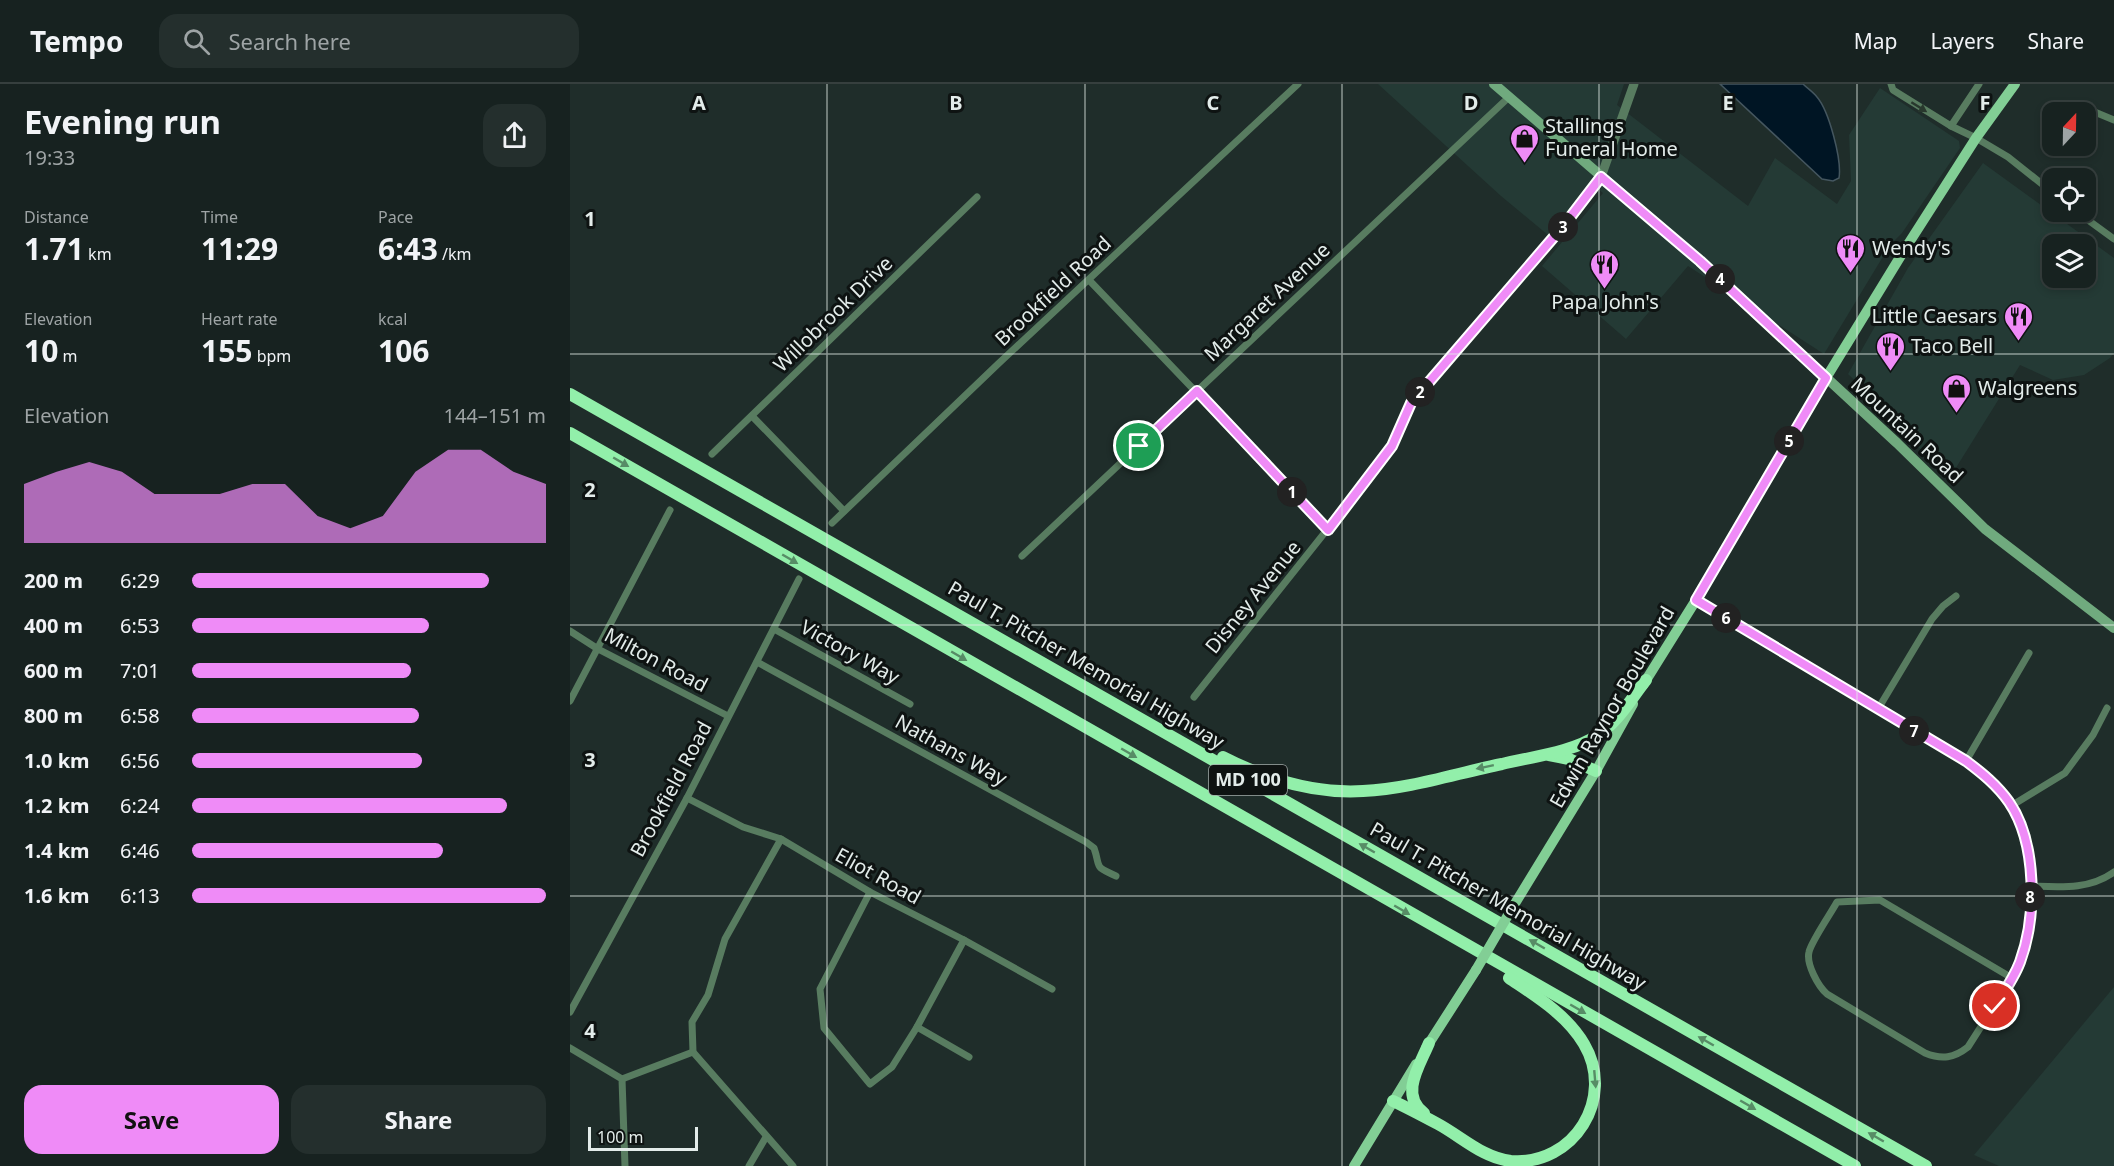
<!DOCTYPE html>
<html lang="en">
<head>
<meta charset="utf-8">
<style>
  body { margin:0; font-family:"Noto Sans",sans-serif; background:#242f2d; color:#f1f3f6; height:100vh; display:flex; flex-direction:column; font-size:22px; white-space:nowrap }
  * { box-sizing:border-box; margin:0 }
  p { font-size:20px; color:#9ea4a5 }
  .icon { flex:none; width:33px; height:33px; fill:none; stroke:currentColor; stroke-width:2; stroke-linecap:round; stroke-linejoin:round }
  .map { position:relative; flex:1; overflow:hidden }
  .sheet { display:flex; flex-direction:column; background:#172220; width:570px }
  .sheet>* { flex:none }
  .needle { width:39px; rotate:22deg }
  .controls { position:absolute; left:1472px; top:18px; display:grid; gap:12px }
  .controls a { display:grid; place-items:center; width:54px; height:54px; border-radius:12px; background:#172220; box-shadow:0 3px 9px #0003,0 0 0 2px #363f3e; font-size:30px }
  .scale { position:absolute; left:18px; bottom:15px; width:110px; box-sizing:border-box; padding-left:6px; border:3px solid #e3ecea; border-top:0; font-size:16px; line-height:21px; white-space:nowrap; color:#e3ecea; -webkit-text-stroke:4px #0e1312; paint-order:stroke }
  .pin { position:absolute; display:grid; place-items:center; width:51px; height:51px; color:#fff; margin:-26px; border:3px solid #fff; border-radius:50%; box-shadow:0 2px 6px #0007 }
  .km { position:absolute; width:30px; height:30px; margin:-15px; border-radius:50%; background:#222; color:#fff; font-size:16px; line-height:30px; text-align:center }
  .round { display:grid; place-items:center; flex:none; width:63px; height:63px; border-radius:18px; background:#242f2d }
  .head { display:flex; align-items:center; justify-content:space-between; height:102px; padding:0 24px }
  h1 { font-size:33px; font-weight:700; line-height:45px }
  .metrics { display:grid; grid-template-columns:repeat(3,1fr); gap:9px; height:102px; padding:6px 24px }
  .metrics div { display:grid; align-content:center }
  .metrics b { font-size:30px; font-weight:700 }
  .metrics small { font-size:16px; font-weight:400 }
  .metrics p { font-size:16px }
  .chart { height:168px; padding:12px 24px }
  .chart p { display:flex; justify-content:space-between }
  .chart svg { width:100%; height:108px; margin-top:6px; fill:#ef8bf7; opacity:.7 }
  .button { display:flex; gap:12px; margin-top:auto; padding:12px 24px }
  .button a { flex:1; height:69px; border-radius:18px; background:#ef8bf7; color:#111; font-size:24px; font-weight:700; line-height:69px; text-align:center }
  .button a+a { background:#242f2d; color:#f1f3f6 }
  ul { padding:0 24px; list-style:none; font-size:20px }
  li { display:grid; grid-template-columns:96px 72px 1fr; align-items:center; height:45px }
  li i { height:15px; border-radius:8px; background:#ef8bf7 }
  header { display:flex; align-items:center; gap:36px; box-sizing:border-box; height:84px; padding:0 30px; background:#172220; border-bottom:2px solid #363f3e }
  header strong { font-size:28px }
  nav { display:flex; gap:33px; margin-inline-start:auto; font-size:21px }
  .search { width:420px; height:54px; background:#242f2d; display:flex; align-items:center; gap:15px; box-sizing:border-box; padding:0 21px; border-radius:18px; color:#9ea4a5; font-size:22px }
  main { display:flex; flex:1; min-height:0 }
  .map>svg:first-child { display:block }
</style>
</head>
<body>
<header>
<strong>Tempo</strong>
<div class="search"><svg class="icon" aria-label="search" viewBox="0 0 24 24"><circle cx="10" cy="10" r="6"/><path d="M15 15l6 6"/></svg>Search here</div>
<nav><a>Map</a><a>Layers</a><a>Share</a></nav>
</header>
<main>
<section class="sheet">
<div class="head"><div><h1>Evening run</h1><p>19:33</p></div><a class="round"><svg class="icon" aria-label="share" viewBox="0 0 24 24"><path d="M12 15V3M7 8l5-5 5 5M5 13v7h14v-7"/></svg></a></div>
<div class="metrics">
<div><p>Distance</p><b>1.71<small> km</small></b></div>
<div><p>Time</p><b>11:29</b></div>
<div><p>Pace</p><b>6:43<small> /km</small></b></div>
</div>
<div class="metrics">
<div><p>Elevation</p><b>10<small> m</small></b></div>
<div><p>Heart rate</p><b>155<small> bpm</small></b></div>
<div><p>kcal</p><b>106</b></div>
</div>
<div class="chart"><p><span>Elevation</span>144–151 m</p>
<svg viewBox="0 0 160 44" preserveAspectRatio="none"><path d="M0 44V20L10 15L20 11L30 15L40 24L50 24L60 24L70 20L80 20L90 33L100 38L110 33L120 15L130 6L140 6L150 15L160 20V44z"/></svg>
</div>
<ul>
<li><b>200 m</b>6:29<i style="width:84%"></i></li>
<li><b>400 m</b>6:53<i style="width:67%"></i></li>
<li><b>600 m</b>7:01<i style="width:62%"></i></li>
<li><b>800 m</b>6:58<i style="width:64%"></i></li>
<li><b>1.0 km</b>6:56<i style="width:65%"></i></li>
<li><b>1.2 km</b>6:24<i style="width:89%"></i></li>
<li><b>1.4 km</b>6:46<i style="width:71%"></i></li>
<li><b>1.6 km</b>6:13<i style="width:100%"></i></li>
</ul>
<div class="button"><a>Save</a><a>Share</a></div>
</section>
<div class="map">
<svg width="1544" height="1082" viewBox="0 0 1544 1082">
  <rect width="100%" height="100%" fill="#1f2d2a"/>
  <g fill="#243a35" fill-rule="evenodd">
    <polygon points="808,0 1054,0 1047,21 1178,122 1205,74 1267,120 1281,97 1279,51 1310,4 1389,57 1390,64 1332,149 1320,161 1254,270 1118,182 1056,255 972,182 1033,109 1022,100 978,151 931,112"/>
    <path d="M 1413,79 L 1544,174 L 1544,269 L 1540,274 L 1514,291 L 1483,296 L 1450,281 L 1379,395 L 1322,336 L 1321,331 L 1278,290 L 1338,184 ZM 1482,160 L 1515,160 L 1515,194 L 1482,194 Z"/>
    <polygon points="1544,903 1544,1082 1429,1082 1404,1071"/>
  </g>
  <path fill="#001524" stroke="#44565f" stroke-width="1.5" d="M 1150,0 L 1233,0 C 1237,4 1243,8 1247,13 C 1259,27 1272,76 1269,94 L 1263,97 L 1252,95 Z"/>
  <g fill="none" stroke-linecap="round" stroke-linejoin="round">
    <g stroke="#587c60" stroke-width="7">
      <polyline points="1321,0 1323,6 1331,11 1381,42 1406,54 1438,73 1482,108"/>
      <polyline points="1515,24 1544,36"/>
      <polyline points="1381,42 1409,0"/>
      <polyline points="1507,128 1544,155"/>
      <polyline points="519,196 758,446"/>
      <polyline points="182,332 274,427"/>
      <polyline points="142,370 407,113"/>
      <polyline points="262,439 428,280 728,0"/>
      <polyline points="452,472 939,13"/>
      <path d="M 1126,516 L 1396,677 C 1412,689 1427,701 1439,718 C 1468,762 1469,849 1442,894"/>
      <polyline points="204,545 340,620"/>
      <polyline points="0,547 28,565 158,632"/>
      <path d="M 187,578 L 516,758 L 524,764 C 531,784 523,782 546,792"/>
      <polyline points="624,613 803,388 822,362 841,319 959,183 1001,133 1031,93"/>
      <polyline points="0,617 100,426"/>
      <polyline points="1308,625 1362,535 1373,522 1386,512"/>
      <polyline points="1396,677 1459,569"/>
      <polyline points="117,714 173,743 211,755 300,808 394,856 482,905"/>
      <polyline points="1441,722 1495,689 1523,651 1537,624"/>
      <polyline points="211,755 155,855 138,911 122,938 123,968 223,1082"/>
      <path d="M 1461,802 C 1490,803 1519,806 1544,788"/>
      <polyline points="300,808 250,905 254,944 300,1000 322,983 347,943 394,856"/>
      <path d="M 1310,816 L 1442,894 L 1398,963 C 1384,974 1372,976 1355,969 L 1257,910 C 1248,902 1236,880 1239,868 C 1241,858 1261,829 1267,818 Z"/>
      <polyline points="0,928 117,714 229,495"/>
      <polyline points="347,943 399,973"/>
      <polyline points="0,964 52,995 55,1082"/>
      <polyline points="52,995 123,968"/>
      <polyline points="179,1082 196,1053"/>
    </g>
    <polyline stroke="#587c60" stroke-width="9" points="1031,93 1064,0"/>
    <polyline stroke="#70aa7e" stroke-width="10" points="924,0 1130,177 1327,359 1415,445 1544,544"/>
    <g stroke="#82ce95" stroke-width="10">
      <polyline points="1073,601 1126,516 1256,294 1335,165 1406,54 1445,0"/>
      <polyline points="941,826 1026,687 1063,620"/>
      <polyline points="856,964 906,886"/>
      <polyline points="784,1082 846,980"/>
    </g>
    <g stroke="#92efaa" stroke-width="12">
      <polyline points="0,310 1356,1082"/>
      <polyline points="0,349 1285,1082"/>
      <polyline points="979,671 999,675 1026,687"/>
      <path d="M 653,673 C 696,695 744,710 793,707 C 840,705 887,689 932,680 C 961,673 1004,668 1028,651 C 1048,638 1061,615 1076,596"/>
      <path d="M 823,1017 C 838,1024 853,1032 868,1040 C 892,1053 913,1074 941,1077 C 1004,1082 1046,1014 1014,960 C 997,931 967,913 939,894"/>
      <path d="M 854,1029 C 829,1011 850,981 859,959"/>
    </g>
    <polyline stroke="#82ce95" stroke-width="10" points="906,886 941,826"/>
  </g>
  <defs><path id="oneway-solid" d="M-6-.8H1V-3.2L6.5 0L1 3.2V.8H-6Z" transform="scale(1.5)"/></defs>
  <use fill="#28382d" href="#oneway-solid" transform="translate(1349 23) rotate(32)"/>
  <g fill="#578c66">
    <use href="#oneway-solid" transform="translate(51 378) rotate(30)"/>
    <use href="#oneway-solid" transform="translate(220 475) rotate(30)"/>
    <use href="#oneway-solid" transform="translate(389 572) rotate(30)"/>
    <use href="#oneway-solid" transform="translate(559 669) rotate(30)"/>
    <use href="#oneway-solid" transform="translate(915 683) rotate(168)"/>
    <use href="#oneway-solid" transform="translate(797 764) rotate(-150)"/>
    <use href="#oneway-solid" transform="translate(832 826) rotate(30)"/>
    <use href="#oneway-solid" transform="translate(967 860) rotate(-150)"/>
    <use href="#oneway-solid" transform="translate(1008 925) rotate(30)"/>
    <use href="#oneway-solid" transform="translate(1136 957) rotate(-150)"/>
    <use href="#oneway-solid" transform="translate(1025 995) rotate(85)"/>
    <use href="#oneway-solid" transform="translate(1178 1021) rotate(30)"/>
    <use href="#oneway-solid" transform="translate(1306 1053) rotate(-150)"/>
  </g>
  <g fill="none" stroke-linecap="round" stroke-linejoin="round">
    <defs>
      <path id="route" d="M 569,362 L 627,307 L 758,446 L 822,362 L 841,319 L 995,140 L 1031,93 L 1130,177 L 1256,294 L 1126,516 L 1396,677 C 1412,689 1427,701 1439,718 C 1467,759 1467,832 1450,878 C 1444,894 1434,908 1425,922"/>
    </defs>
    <use href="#route" stroke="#fff" stroke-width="12"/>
    <use href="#route" stroke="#ef8bf7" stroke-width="8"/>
  </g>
  <path fill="none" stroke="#e3ecea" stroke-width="1.5" stroke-opacity="0.55" d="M 257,0 L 257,1082M 515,0 L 515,1082M 772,0 L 772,1082M 1029,0 L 1029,1082M 1287,0 L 1287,1082M 0,270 L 1544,270M 0,541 L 1544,541M 0,812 L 1544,812"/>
  <defs>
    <symbol id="shop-pin" viewBox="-11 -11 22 30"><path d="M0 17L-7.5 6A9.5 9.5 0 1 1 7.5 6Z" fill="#ef8bf7" stroke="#0e1312"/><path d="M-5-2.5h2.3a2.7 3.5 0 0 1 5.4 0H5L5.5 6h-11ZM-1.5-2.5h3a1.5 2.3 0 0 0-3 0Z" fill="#111"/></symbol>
    <symbol id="restaurant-pin" viewBox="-11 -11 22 30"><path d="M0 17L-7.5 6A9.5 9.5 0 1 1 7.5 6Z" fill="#ef8bf7" stroke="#0e1312"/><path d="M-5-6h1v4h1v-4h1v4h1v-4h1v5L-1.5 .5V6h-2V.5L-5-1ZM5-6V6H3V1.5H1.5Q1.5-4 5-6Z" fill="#111"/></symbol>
  </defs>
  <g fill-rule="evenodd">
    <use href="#shop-pin" x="938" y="38" width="33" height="45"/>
    <use href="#restaurant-pin" x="1264" y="148" width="33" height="45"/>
    <use href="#restaurant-pin" x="1018" y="164" width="33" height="45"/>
    <use href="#restaurant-pin" x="1432" y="216" width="33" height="45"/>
    <use href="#restaurant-pin" x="1304" y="246" width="33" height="45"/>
    <use href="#shop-pin" x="1370" y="288" width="33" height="45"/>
  </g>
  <g text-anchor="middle" stroke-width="6" stroke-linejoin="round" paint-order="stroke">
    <rect fill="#0e1312" stroke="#a3aba9" stroke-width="1.5" x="639" y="681" width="78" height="30" rx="4.5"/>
    <g font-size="18" font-weight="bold" fill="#e3ecea">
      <text x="678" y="702">MD 100</text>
    </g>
    <g font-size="20" fill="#e3ecea" stroke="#0e1312" text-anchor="start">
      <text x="975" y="49">Stallings<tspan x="975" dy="23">Funeral Home</tspan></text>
      <text x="1302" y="171">Wendy's</text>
      <text x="1035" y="225" text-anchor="middle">Papa John's</text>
      <text x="1427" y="239" text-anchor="end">Little Caesars</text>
      <text x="1341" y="269">Taco Bell</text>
      <text x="1408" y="311">Walgreens</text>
    </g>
    <g font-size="20" fill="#e3ecea" stroke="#0e1312">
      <text transform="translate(483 207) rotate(-43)" y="7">Brookfield Road</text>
      <text transform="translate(697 218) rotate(-43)" y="7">Margaret Avenue</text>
      <text transform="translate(263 230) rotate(-44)" y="7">Willobrook Drive</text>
      <text transform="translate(1337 346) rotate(43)" y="7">Mountain Road</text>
      <text transform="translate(683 513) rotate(-51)" y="7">Disney Avenue</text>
      <text transform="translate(280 568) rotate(29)" y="7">Victory Way</text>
      <text transform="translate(86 576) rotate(28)" y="7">Milton Road</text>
      <text transform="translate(516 581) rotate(30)" y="7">Paul T. Pitcher Memorial Highway</text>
      <text transform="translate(1042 623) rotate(-60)" y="7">Edwin Raynor Boulevard</text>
      <text transform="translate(381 666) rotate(29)" y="7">Nathans Way</text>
      <text transform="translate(101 705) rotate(-62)" y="7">Brookfield Road</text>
      <text transform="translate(308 792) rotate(29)" y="7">Eliot Road</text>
      <text transform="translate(938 822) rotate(30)" y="7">Paul T. Pitcher Memorial Highway</text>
    </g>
  </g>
  <g font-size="20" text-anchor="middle" font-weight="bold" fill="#e3ecea" stroke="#0e1312" stroke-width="6" stroke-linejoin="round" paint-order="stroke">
    <text x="129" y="26">A</text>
    <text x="386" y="26">B</text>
    <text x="643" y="26">C</text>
    <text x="901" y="26">D</text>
    <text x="1158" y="26">E</text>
    <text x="1415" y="26">F</text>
    <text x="20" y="142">1</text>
    <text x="20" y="413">2</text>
    <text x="20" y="683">3</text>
    <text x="20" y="954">4</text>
  </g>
</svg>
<div class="controls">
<a><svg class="needle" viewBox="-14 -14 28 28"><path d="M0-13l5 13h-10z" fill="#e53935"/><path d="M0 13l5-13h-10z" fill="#9ea4a5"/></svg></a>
<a><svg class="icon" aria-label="locate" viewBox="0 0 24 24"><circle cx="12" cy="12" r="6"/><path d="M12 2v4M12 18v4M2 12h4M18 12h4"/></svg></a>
<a><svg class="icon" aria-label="layers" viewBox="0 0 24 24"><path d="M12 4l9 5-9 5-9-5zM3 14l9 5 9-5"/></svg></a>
</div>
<div class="scale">100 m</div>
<div class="pin" style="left:569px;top:362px;background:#1e9e55"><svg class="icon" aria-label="arrive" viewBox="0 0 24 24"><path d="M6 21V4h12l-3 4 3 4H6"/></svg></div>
<div class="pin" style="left:1425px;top:922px;background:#d93025"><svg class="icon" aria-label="check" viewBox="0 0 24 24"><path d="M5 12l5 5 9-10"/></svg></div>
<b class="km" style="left:722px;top:408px">1</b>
<b class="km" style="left:850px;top:308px">2</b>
<b class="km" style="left:993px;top:143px">3</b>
<b class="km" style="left:1150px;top:195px">4</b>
<b class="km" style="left:1219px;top:357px">5</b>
<b class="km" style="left:1156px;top:534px">6</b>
<b class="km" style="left:1344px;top:647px">7</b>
<b class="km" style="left:1460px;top:813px">8</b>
</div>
</main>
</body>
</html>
